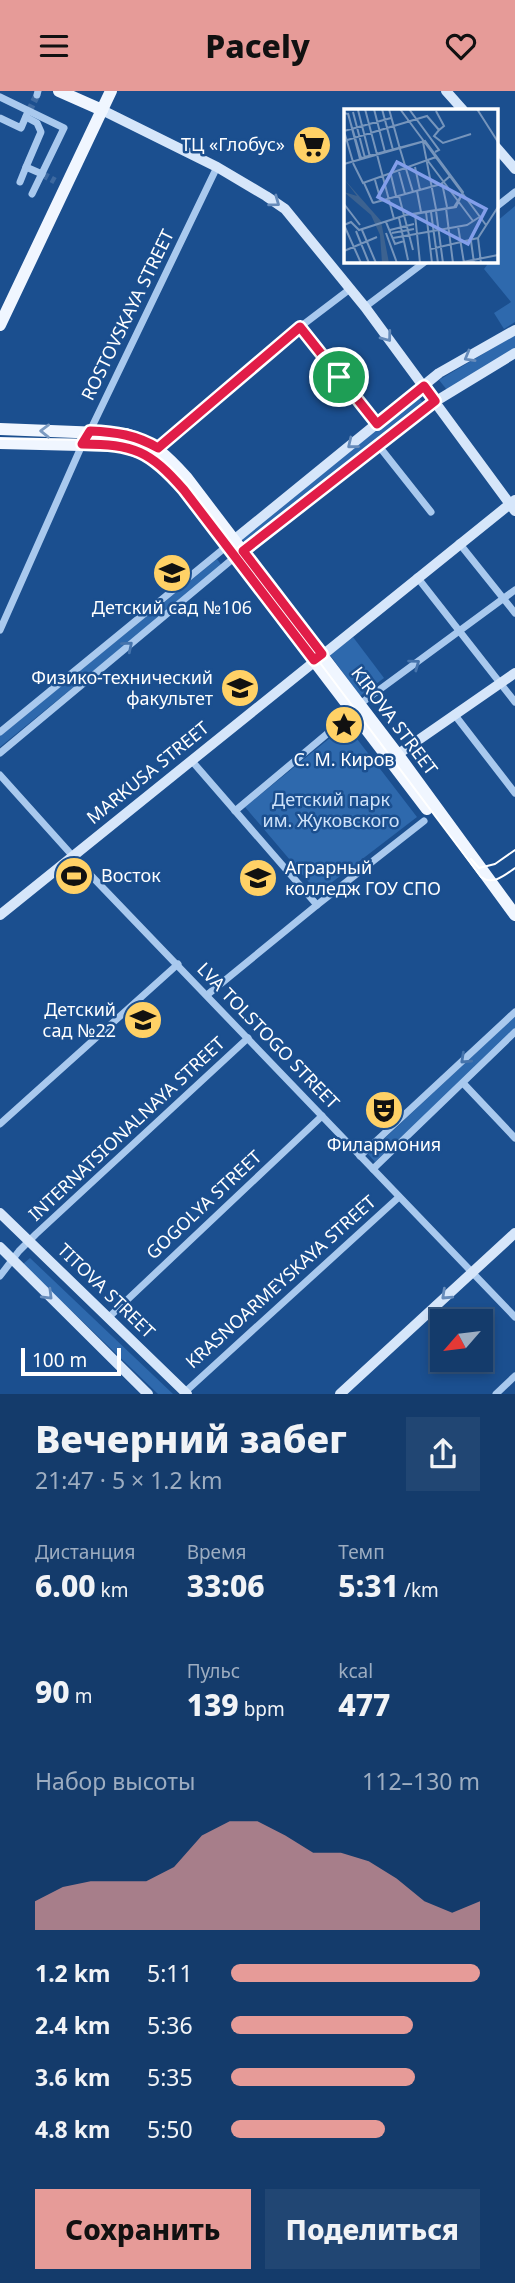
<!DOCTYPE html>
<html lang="ru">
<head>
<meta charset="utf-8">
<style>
  body { margin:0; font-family:"Noto Sans",sans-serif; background:#214673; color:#f1f3f6; height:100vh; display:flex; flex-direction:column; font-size:26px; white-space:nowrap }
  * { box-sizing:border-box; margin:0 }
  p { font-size:23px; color:#9dadc1 }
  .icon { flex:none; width:38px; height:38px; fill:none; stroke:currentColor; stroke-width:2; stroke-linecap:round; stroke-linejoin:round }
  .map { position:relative; height:1303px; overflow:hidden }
  .panel { display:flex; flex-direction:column; background:#143b6b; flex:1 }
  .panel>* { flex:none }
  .needle { width:46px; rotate:242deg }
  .buttons { position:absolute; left:430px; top:1218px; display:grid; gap:14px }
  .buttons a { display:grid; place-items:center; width:63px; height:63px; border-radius:0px; background:#143b6b; box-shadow:0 4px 10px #0003,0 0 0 2px #33557e; font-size:35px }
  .scale { position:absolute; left:21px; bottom:18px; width:100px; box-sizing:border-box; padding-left:7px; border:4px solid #fff; border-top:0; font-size:19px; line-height:24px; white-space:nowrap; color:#fff; -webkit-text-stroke:5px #1b4f8f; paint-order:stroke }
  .pin { position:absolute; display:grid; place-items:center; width:60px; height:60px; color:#fff; margin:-30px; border:4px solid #fff; border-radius:50%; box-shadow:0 2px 7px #0007 }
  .round { display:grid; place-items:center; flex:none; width:74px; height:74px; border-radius:0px; background:#214673 }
  .summary { display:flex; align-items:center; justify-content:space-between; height:119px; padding:0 35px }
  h1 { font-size:38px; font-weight:800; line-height:52px }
  .metrics { display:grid; grid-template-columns:repeat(3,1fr); gap:10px; height:119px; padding:7px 35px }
  .metrics div { display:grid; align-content:center }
  .metrics b { font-size:30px; font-weight:800 }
  .metrics small { font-size:19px; font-weight:400 }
  .metrics p { font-size:19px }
  .chart { height:196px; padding:14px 35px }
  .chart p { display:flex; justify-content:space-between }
  .chart svg { width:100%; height:126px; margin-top:7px; fill:#e69b98; opacity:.7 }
  .cta { display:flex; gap:14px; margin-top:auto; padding:14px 35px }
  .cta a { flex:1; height:80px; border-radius:0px; background:#e69b98; color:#111; font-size:28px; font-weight:800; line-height:80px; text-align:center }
  .cta a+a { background:#214673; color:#f1f3f6 }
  ul { padding:0 35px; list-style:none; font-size:23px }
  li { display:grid; grid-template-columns:112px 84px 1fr; align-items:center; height:52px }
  li i { height:18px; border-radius:9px; background:#e69b98 }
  header { display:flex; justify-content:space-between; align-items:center; height:91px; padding:0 35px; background:#e69b98; color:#111; font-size:32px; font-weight:800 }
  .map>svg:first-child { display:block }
</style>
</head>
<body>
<header><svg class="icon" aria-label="menu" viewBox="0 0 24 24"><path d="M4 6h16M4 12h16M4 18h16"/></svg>Pacely<svg class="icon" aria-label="heart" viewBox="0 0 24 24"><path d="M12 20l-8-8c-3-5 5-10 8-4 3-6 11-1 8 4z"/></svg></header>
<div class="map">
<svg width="515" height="1303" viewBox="0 0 515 1303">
  <rect width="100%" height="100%" fill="#1b4f8f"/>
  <g fill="#2e69ad">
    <polygon points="515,115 515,231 504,238 494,222 511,211 484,178 487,174 485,170 496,170 496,131"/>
    <polygon points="515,244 515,258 447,299 439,289"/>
    <polygon points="418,305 423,312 247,454 241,447"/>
    <polygon points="217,468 222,475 0,656 0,645"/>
    <polygon points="353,546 384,587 360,605 330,564"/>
    <polygon points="341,638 349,647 354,644 417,726 318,802 245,716"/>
    <polygon points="515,925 515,939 375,1071 368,1063"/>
    <polygon points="30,1167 173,1303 158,1303 23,1173"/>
  </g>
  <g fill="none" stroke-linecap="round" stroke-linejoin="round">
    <g stroke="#3d69a0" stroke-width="7" stroke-dasharray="7 3.5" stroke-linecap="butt">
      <polyline points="29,20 37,4"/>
      <polyline points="42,83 55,90"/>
    </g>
    <g stroke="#a9c9ee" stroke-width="7">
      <polyline points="37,4 38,0"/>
      <polyline points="0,6 64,37 32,103"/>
      <polyline points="26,26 37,32 41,41 26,76 42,83"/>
      <polyline points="0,27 21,37 27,23"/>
      <polyline points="20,91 26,76"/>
      <polyline points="496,116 515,101"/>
      <polyline points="365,216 426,170"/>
      <polyline points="300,236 377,333"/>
      <polyline points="88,344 217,76"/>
      <polyline points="378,354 431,421"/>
      <polyline points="158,357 300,236 350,198"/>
      <polyline points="459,452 515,522"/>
      <polyline points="417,486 515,611"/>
      <polyline points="0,539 82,354"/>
      <polyline points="360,613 515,499"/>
      <polyline points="454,623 515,702"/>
      <polyline points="0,641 227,455"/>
      <polyline points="0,662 235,466"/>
      <polyline points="191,669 317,814"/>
      <polyline points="0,684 79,772 515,1226"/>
      <polyline points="235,720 340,632"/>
      <polyline points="207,904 317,814 424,730"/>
      <polyline points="463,992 515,1047"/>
      <polyline points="0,1033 178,873"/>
      <polyline points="360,1065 515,921"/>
      <polyline points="373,1078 515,941"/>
      <polyline points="0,1185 19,1160 36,1143 248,947"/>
      <polyline points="108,1227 322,1025"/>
      <polyline points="185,1301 399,1106"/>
      <polyline points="496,1303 515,1285"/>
    </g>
    <g stroke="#d6e6fa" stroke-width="10">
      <polyline points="446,0 463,19"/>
      <polyline points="102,19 217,76 266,105 285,118 365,216 515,420"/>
      <polyline points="496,56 515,78"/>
      <polyline points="229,453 439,282 515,239"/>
      <polyline points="238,464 428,315 515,262"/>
      <polyline points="391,668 515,582"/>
      <polyline points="0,824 515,409"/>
      <polyline points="0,1122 187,1303"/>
      <polyline points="0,1156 148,1303"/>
      <polyline points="340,1303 515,1142"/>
    </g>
    <g stroke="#f0f6ff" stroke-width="12">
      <polyline points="59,0 102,19"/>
      <polyline points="0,234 111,0"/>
      <path d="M 0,338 L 126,343 C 153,351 168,366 186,386 L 401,668 L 515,824"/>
      <polyline points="0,352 121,355 149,365 160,373 184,399 427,718"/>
    </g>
    <g stroke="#fff" stroke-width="2">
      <path d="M 0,348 L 113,349 L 146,357 L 161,369 L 193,405 L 257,488 L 481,786 C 493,795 505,784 515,777"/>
      <polyline points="471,768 479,777 495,773 515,759"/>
    </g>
  </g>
  <defs><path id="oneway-chevron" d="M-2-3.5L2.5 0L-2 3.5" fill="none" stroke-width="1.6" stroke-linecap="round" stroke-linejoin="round" transform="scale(1.75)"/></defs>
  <g stroke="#668bba">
    <use href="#oneway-chevron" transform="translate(275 111) rotate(36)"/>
    <use href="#oneway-chevron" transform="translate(387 246) rotate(53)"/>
    <use href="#oneway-chevron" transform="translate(469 266) rotate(150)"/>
    <use href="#oneway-chevron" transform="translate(352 353) rotate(141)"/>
    <use href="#oneway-chevron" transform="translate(48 1204) rotate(45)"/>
    <use href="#oneway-chevron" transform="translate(446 1204) rotate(137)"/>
  </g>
  <use stroke="#7b9ac1" href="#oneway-chevron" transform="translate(45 340) rotate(-179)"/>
  <g stroke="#4674ac">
    <use href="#oneway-chevron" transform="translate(128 555) rotate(-40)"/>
    <use href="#oneway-chevron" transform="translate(415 573) rotate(-36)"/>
    <use href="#oneway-chevron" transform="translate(465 968) rotate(137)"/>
  </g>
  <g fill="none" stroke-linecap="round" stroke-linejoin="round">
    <defs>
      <path id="route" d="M 300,236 L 377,333 L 424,295 L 435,310 L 243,460 L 322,563 L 314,569 L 184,399 C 150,360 134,353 82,353 L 90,340 C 116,341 136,344 158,357 Z"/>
    </defs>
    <use href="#route" stroke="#fff" stroke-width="14"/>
    <use href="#route" stroke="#e11d48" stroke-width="9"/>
  </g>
  <defs>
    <symbol id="supermarket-disc" viewBox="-11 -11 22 22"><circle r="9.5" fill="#ffd166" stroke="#1b4f8f"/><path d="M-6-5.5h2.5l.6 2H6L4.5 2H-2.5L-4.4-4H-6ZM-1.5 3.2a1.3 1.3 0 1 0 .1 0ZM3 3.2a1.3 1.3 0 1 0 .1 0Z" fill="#111"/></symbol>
    <symbol id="school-disc" viewBox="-11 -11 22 22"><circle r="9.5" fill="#ffd166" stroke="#1b4f8f"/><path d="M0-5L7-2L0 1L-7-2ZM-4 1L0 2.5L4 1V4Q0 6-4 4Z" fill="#111"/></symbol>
    <symbol id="university-disc" viewBox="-11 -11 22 22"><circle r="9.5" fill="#ffd166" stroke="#1b4f8f"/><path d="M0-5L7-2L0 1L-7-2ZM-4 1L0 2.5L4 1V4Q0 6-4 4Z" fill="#111"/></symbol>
    <symbol id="sight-disc" viewBox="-11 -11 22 22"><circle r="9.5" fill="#ffd166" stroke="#1b4f8f"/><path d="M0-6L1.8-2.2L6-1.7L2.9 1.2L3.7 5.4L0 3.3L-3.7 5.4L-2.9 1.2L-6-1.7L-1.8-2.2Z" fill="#111"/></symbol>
    <symbol id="stadium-disc" viewBox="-11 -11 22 22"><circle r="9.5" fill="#ffd166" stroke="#1b4f8f"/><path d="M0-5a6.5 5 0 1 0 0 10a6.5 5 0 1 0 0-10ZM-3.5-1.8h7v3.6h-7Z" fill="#111"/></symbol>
    <symbol id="theatre-disc" viewBox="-11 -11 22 22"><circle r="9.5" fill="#ffd166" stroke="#1b4f8f"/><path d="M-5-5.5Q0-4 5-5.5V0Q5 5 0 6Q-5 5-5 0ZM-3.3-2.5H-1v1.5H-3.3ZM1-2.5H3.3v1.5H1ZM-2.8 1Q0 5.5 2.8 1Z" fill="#111"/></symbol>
  </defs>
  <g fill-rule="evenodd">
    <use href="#supermarket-disc" x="290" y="32" width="44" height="44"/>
    <use href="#school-disc" x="150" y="460" width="44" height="44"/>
    <use href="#university-disc" x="218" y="575" width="44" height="44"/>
    <use href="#sight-disc" x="322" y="612" width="44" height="44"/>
    <use href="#stadium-disc" x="52" y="763" width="44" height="44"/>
    <use href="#university-disc" x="236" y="765" width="44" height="44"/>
    <use href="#school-disc" x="121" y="907" width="44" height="44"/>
    <use href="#theatre-disc" x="362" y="997" width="44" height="44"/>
  </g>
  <g text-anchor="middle" stroke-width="5" stroke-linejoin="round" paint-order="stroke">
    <g font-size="18" fill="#fff" stroke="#1b4f8f" text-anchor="end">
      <text x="285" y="60">ТЦ «Глобус»</text>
      <text x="172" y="523" text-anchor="middle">Детский сад №106</text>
      <text x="213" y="593">Физико-технический<tspan x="213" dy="21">факультет</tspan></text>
      <text x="344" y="675" text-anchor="middle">С. М. Киров</text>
      <text x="285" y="783" text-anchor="start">Аграрный<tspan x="285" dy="21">колледж ГОУ СПО</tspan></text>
      <text x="101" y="791" text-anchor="start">Восток</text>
      <text x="116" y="925">Детский<tspan x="116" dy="21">сад №22</tspan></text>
      <text x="384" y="1060" text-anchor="middle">Филармония</text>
    </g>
    <g font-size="18" fill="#fff" stroke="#1b4f8f">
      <text transform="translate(128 224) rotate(-64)" y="6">ROSTOVSKAYA STREET</text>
      <text transform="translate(394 630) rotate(53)" y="6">KIROVA STREET</text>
      <text transform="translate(148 682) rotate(-39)" y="6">MARKUSA STREET</text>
      <text transform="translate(268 945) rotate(46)" y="6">LVA TOLSTOGO STREET</text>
      <text transform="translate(127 1038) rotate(-43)" y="6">INTERNATSIONALNAYA STREET</text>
      <text transform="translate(204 1114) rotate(-43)" y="6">GOGOLYA STREET</text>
      <text transform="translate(281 1191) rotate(-42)" y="6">KRASNOARMEYSKAYA STREET</text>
      <text transform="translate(106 1200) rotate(44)" y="6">TITOVA STREET</text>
    </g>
    <g font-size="18" fill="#cfe3fa" stroke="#1b4f8f">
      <text x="331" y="715">Детский парк<tspan x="331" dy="21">им. Жуковского</tspan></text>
    </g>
  </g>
  <g transform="translate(344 18)">
    <rect width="154" height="154" fill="#1b4f8f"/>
    <path d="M 0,70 L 37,112 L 45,154 L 38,154 L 36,126 L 27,106 L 0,83 L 13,87 Z" fill="#3c6290"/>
    <path fill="none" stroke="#7695bc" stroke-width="2" d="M 21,0 L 50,110M 30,0 L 41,43M 38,0 L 49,41M 45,0 L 56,40M 56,0 L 142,116M 65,0 L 95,41 L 91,43M 133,0 L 154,33M 14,1 L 26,48M 9,3 L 21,49M 0,4 L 4,5 L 17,49 L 81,32 L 119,83 L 112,98 L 71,105 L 76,154M 4,4 L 16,50M 95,21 L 90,27 L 99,34 L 127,25M 0,22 L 47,9M 0,22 L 9,53M 0,32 L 83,7 L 95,21 L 100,17 L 92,2M 79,33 L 92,100M 56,40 L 69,83M 84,52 L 129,112M 9,54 L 19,74 L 92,48M 0,55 L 81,32M 71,58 L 76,81M 55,63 L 61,85M 47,66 L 52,87M 31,71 L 37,92M 20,74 L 29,94M 98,74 L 103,98M 73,82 L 77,103M 55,87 L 69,141M 29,94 L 97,75 L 106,67M 0,95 L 16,116M 102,99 L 109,154M 92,102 L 99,154M 82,103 L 88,154M 87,103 L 94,154M 55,109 L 64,151M 42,113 L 51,135 L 60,132M 0,116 L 17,154M 0,116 L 7,113 L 15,121 L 62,106 L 110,98 L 119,84M 114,117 L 120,154M 18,121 L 32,154M 46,121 L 70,115M 12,122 L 25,154M 42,124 L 53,154M 48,124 L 70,120M 49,129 L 123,116 L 137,107M 127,132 L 130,154M 87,140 L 134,129M 0,142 L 33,128M 0,142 L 33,128M 114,154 L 154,146M 137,154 L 134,129 L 154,98"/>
    <path fill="#839eea" fill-opacity="0.15" stroke="#839eea" stroke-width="3.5" d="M 53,53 L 142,100 L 124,135 L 34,88 Z"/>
    <rect width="154" height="154" fill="none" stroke="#fff" stroke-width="3.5"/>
  </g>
</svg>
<div class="buttons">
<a><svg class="needle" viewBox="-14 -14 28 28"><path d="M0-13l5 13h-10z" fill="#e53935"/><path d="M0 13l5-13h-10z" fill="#9dadc1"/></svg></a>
</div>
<div class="scale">100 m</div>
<div class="pin" style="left:339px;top:286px;background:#1e9e55"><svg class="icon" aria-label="arrive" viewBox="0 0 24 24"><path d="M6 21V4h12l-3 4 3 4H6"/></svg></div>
</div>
<section class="panel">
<div class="summary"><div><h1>Вечерний забег</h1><p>21:47 · 5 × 1.2 km</p></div><a class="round"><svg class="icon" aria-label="share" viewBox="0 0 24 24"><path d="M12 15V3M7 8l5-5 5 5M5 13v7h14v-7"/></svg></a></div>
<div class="metrics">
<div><p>Дистанция</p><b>6.00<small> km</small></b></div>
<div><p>Время</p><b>33:06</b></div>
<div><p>Темп</p><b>5:31<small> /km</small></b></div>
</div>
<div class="metrics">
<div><b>90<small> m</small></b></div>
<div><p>Пульс</p><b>139<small> bpm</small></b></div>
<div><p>kcal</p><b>477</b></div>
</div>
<div class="chart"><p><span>Набор высоты</span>112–130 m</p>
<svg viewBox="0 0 160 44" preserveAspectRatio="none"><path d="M0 44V34L10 29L20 27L30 27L40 27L50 22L60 11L70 6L80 6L90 11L100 17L110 17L120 20L130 26L140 34L150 38L160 34V44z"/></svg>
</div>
<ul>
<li><b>1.2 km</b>5:11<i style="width:100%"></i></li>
<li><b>2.4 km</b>5:36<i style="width:73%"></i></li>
<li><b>3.6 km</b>5:35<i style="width:74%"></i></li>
<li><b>4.8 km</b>5:50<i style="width:62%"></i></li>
</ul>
<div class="cta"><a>Сохранить</a><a>Поделиться</a></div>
</section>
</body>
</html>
